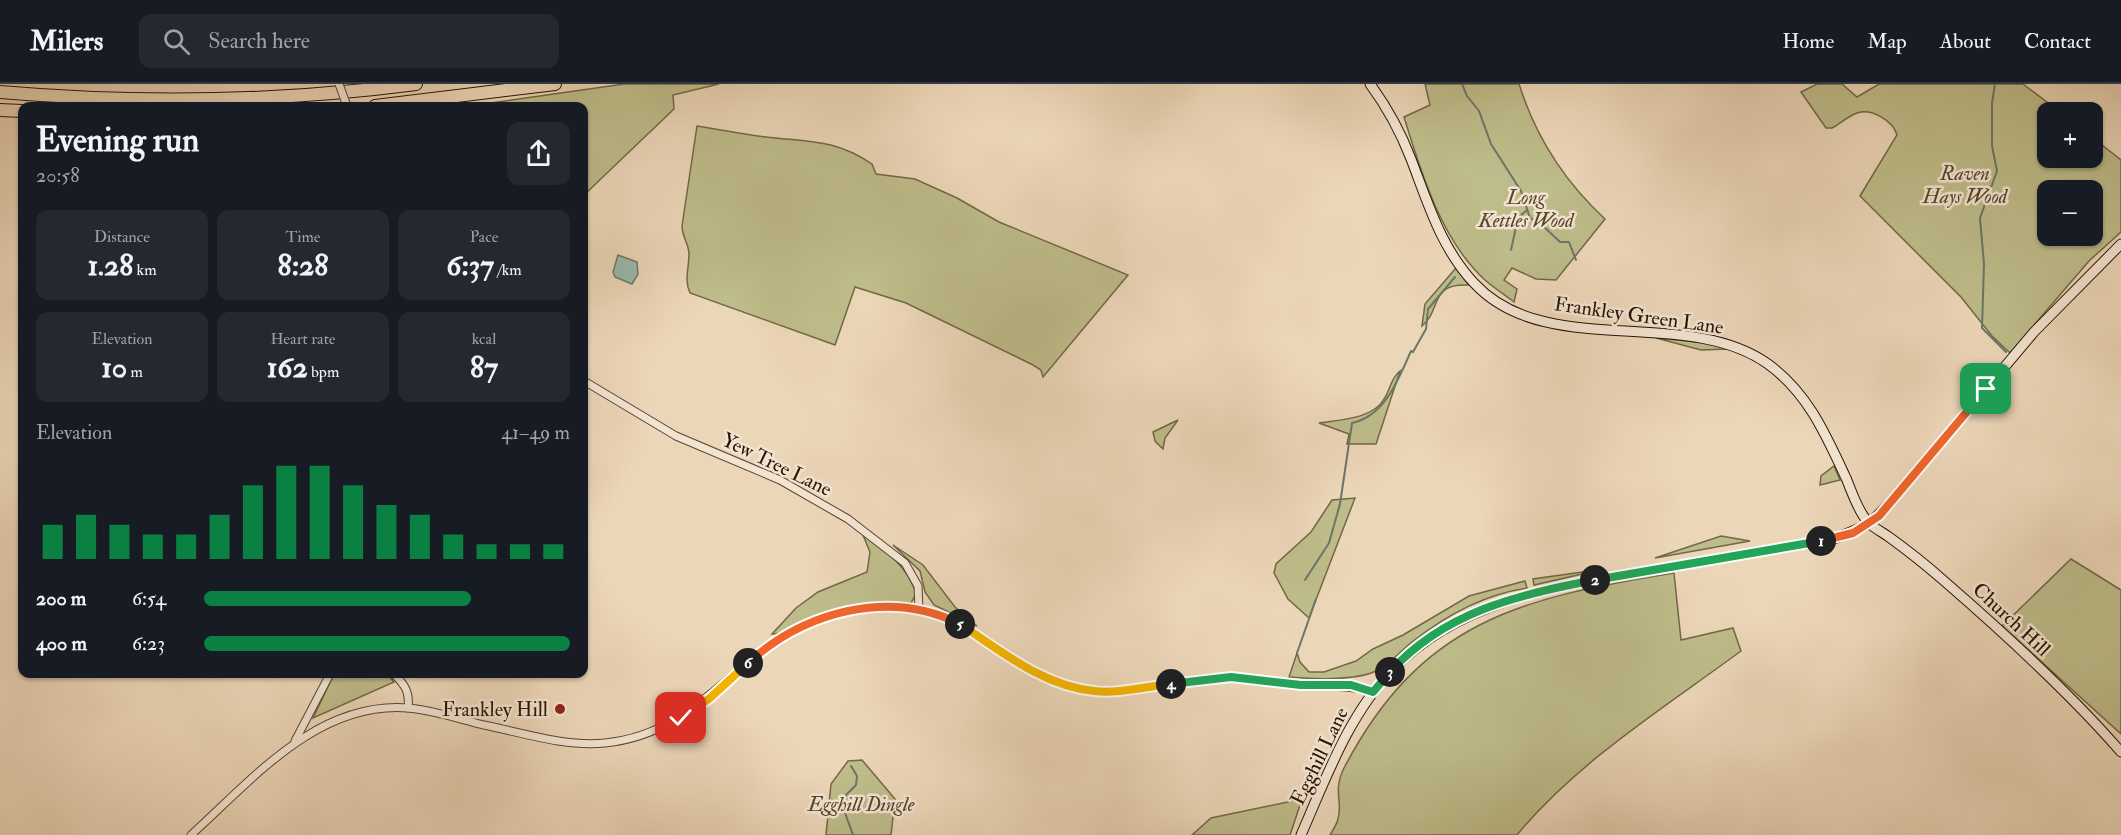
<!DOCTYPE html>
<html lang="en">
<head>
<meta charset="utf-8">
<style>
  body { margin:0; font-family:"IM FELL Double Pica",serif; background:#242831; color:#f1f3f6; height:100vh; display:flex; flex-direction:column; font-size:22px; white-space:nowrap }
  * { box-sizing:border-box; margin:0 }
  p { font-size:20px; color:#9ea1a6 }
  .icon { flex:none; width:33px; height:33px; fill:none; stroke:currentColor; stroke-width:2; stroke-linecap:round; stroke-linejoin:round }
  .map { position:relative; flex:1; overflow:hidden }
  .drawer { position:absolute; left:18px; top:18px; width:570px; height:576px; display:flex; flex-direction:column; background:#171b24; border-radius:12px; box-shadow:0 2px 4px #0004 }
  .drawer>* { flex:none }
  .tools { position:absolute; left:2037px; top:18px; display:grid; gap:12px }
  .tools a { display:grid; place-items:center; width:66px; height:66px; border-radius:12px; background:#171b24; box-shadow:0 2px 4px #0004; font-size:30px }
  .pin { position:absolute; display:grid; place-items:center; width:51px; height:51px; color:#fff; margin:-26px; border-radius:12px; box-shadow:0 3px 9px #0006 }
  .km { position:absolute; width:30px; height:30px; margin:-15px; border-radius:50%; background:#222; color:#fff; font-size:16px; line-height:30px; text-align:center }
  .round { display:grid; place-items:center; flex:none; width:63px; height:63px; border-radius:12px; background:#242831 }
  .head { display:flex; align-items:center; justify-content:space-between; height:102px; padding:0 18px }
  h1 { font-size:33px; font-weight:700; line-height:45px }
  .metrics { display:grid; grid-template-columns:repeat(3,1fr); gap:9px; height:102px; padding:6px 18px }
  .metrics div { display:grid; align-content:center; border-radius:12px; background:#242831; text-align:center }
  .metrics b { font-size:30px; font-weight:700 }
  .metrics small { font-size:16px; font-weight:400 }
  .metrics p { font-size:16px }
  .chart { height:168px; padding:12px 18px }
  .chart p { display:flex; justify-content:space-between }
  .chart svg { width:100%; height:108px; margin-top:6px; stroke:#0b8043; stroke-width:6 }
  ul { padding:0 18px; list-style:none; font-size:20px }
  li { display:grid; grid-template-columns:96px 72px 1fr; align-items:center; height:45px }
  li i { height:15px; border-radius:8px; background:#0b8043 }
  header { display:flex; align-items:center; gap:36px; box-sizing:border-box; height:84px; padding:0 30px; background:#171b24; border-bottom:2px solid #363941 }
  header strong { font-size:28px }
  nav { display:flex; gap:33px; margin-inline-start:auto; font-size:21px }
  .search { width:420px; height:54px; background:#242831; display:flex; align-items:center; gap:15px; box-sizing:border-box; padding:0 21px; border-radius:12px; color:#9ea1a6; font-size:22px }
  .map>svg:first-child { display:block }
</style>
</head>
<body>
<header>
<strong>Milers</strong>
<div class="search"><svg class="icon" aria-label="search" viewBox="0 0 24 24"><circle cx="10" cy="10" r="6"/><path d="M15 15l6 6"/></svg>Search here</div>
<nav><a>Home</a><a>Map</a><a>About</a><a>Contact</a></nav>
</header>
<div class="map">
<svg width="2121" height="751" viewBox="0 0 2121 751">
  <rect width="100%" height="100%" fill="#ecd6b8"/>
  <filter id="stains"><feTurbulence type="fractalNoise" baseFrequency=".00333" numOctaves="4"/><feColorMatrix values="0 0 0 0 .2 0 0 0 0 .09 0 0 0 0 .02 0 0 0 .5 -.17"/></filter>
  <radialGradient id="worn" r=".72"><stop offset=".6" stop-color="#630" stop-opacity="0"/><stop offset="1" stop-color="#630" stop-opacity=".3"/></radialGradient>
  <g fill="#bebc8a" stroke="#726747" stroke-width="1.5" fill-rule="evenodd">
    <polygon points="624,0 719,0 673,11 674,25 584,111 584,22 470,22"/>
    <path d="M 1425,0 L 1519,0 C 1535,51 1565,98 1605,135 L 1556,196 L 1536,195 L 1512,184 L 1504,196 L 1517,205 L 1514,218 C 1505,211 1494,204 1485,196 C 1441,156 1421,88 1404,33 L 1430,21 Z"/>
    <path d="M 1817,0 L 1842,0 L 1857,13 L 1879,0 L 2023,0 L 2060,28 L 2048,28 L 2048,74 L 2092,74 L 2093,54 L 2121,76 L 2121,148 L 2089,177 L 2010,269 L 1992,252 L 1961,213 L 1860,112 L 1897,51 C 1893,37 1872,24 1857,29 C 1848,32 1840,40 1832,44 L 1826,44 L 1801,8 ZM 2048,106 L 2092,106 L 2092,152 L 2048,152 Z"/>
    <path d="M 697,42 C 720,46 743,50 766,53 C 809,58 835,55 872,80 L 876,90 L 915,95 L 957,114 L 999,138 L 1128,191 L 1043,293 L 1041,286 L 1033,281 L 906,219 L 855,203 L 835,261 L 824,257 L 690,209 C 684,196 689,184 689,170 C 689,160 682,153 682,142 Z"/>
    <path d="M 1456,184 L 1469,201 C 1428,199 1442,226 1422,242 L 1425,220 Z"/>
    <polygon points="1656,254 1708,259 1728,265 1701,266"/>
    <path d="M 1400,287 L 1376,360 L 1347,360 L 1349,350 L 1319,339 C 1339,336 1373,335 1384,315 C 1391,305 1390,295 1400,287 Z"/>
    <polygon points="1178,336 1165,354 1163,365 1155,357 1153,348"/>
    <polygon points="1834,382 1840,396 1820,401 1821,392"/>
    <polygon points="1355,414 1309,534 1288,515 1274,489 1276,480 1311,448 1332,416"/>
    <path d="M 863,451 C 887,468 908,482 916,510 L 911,519 C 882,520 855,518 827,527 C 809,533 790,550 772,550 L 796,524 L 818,508 L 867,488 L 870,468 Z"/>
    <polygon points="1721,452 1750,457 1655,474"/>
    <polygon points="893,461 923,481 955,523 977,542 934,521 925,508 920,487"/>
    <polygon points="2071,475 2121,506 2121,650 2002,542"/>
    <polygon points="1604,485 1534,501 1533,495"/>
    <path d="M 1674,489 L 1681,556 L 1733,544 L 1741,567 C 1665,623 1577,678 1517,751 L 1330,751 C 1333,746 1337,740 1338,735 C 1343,718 1333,707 1343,686 C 1420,537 1520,514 1674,489 Z"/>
    <path d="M 1525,497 L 1527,504 C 1485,510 1445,532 1412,558 C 1399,568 1391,580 1376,587 C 1356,597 1311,595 1289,593 L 1297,569 L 1300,578 L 1309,588 L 1324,588 L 1356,577 L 1373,565 L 1403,551 L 1469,512 Z"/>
    <polygon points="334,590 387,590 394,598 313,634"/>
    <polygon points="862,676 895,715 891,751 826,751 831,700 848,677"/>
    <polygon points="1302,715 1290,751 1192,751 1211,734"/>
  </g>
  <polygon fill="#99b9ad" stroke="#6b7669" stroke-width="1.5" points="618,171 637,178 638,190 632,200 615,193 613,188"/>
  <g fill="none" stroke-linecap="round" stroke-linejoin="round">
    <g stroke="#6b7669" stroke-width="2">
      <polyline points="1462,0 1467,12 1479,27 1491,60 1521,107 1530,134 1540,139 1560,158 1569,158 1576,176"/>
      <polyline points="1995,0 1992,19 1992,62 1997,87 1980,134 1984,180 1982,244 2006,268"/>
      <polyline points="1511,166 1518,134 1527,126"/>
      <path d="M 1305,496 L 1329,459 L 1340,420 L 1352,339 C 1385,332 1398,296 1411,267 L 1413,268 L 1426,245 L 1428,225 L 1455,193"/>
      <polyline points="1297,569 1316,515"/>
      <path d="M 851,682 L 857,692 L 856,701 L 844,713 C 842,727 849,738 853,751"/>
    </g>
    <defs>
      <g id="street">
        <polyline points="584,297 676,352 780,396 848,435 905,479 918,502 919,526"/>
        <path d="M 394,590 C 405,601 410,608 408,624"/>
        <polyline points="295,657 330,590"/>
        <path d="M 191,751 C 252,696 317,617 408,624 C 433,626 459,635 484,641 C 523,649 565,663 605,659 C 708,649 742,553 832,530 C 872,519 921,518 958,539 C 994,559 1025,589 1064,601 C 1109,615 1178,598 1225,594 C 1248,592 1273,599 1296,601 C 1323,603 1347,600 1373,608"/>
      </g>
      <g id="secondary">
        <path d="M 1370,0 C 1387,23 1401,49 1411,75 C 1428,119 1441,164 1474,199 C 1546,277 1685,221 1768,280 C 1808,309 1826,351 1846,394 C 1852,408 1857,425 1867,437 C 1872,443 1882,448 1889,453 C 1907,466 1926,481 1943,496 C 2003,548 2069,608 2121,668"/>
        <path d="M 1301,751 C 1326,694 1349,630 1393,585 C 1463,513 1561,502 1655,486 C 1715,475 1774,465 1834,455 L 1869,440 L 1889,420 L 2034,248 L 2121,160"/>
      </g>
      <g id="highway">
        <path d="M 0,8 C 139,20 278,18 416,0"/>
        <polyline points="375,22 555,0"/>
        <polyline points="0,26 22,27"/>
      </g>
    </defs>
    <use href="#street" stroke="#584331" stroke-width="9"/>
    <use href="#secondary" stroke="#271204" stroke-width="11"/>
    <use href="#highway" stroke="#271204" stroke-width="14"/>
    <use href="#street" stroke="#f3e4d1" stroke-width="7"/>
    <use href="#secondary" stroke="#f3e4d1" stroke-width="9"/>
    <use href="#highway" stroke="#ecd6b8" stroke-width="12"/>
    <defs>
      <polyline id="street-bridge" points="339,0 347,22"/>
    </defs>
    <use href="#street-bridge" stroke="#584331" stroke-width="9" stroke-linecap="butt"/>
    <use href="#street-bridge" stroke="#f3e4d1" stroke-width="7"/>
  </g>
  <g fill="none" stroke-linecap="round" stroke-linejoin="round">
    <defs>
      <polyline id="split-1" points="1821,457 1853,449 1879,432 1986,305"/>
      <polyline id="split-2" points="1595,496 1821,457"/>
      <path id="split-3" d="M 1390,588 C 1444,528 1519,510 1595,496"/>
      <polyline id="split-4" points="1171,600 1231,593 1301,601 1351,601 1373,608 1390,588"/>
      <path id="split-5" d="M 960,540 C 1001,567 1043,602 1094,607 C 1118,610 1147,602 1171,600"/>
      <path id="split-6" d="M 748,579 C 804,528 889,504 960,540"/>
      <polyline id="split-7" points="681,634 710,614 748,579"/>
    </defs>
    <use href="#split-1" stroke="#fff" stroke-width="12"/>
    <use href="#split-2" stroke="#fff" stroke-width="12"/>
    <use href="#split-3" stroke="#fff" stroke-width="12"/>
    <use href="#split-4" stroke="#fff" stroke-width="12"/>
    <use href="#split-5" stroke="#fff" stroke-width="12"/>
    <use href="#split-6" stroke="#fff" stroke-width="12"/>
    <use href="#split-7" stroke="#fff" stroke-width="12"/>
    <use href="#split-1" stroke="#f0652b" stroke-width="8"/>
    <use href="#split-2" stroke="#22a559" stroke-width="8"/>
    <use href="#split-3" stroke="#22a559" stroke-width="8"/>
    <use href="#split-4" stroke="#22a559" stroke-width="8"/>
    <use href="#split-5" stroke="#f5b400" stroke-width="8"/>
    <use href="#split-6" stroke="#f0652b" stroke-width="8"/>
    <use href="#split-7" stroke="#f5b400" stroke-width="8"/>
  </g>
  <circle fill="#8f2418" stroke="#f3e4d1" stroke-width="2" cx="560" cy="625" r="6"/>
  <g text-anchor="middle" stroke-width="5" stroke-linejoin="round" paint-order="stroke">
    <g font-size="20" font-style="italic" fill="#54452c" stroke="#f3e4d1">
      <text x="1965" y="96">Raven<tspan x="1965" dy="23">Hays Wood</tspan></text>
      <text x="1526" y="120">Long<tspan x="1526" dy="23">Kettles Wood</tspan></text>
      <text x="861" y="727">Egghill Dingle</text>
    </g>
    <g font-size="20" fill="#271204" stroke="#f3e4d1">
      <text transform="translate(1639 231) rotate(8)" y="7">Frankley Green Lane</text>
      <text transform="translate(777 380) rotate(26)" y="7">Yew Tree Lane</text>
      <text transform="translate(2012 535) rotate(43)" y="7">Church Hill</text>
      <text transform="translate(1319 672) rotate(-64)" y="7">Egghill Lane</text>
    </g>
    <g font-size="20" fill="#271204" stroke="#f3e4d1" text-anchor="end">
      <text x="548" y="632">Frankley Hill</text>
    </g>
  </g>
  <rect width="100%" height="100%" filter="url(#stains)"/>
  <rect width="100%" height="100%" fill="url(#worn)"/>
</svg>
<div class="tools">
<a>+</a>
<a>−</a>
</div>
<div class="pin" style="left:1986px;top:305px;background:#1e9e55"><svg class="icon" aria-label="arrive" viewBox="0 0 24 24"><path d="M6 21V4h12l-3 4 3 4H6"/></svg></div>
<div class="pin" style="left:681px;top:634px;background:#d93025"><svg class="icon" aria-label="check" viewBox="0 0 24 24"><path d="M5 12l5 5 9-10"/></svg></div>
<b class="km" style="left:1821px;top:457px">1</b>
<b class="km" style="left:1595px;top:496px">2</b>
<b class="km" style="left:1390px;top:588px">3</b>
<b class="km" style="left:1171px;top:600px">4</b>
<b class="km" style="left:960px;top:540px">5</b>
<b class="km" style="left:748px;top:579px">6</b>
<section class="drawer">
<div class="head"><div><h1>Evening run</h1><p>20:58</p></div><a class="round"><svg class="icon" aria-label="share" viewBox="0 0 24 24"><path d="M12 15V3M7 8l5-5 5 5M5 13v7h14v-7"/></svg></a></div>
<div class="metrics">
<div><p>Distance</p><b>1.28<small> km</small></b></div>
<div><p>Time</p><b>8:28</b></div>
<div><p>Pace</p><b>6:37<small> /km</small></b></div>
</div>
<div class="metrics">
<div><p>Elevation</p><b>10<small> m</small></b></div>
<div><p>Heart rate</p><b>162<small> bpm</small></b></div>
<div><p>kcal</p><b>87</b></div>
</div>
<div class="chart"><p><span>Elevation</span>41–49 m</p>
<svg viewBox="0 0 160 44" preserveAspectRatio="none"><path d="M5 44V30M15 44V26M25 44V30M35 44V34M45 44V34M55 44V26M65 44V14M75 44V6M85 44V6M95 44V14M105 44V22M115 44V26M125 44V34M135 44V38M145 44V38M155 44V38"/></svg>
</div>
<ul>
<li><b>200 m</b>6:54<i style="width:73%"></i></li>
<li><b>400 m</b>6:23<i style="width:100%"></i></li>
</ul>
</section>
</div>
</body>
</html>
